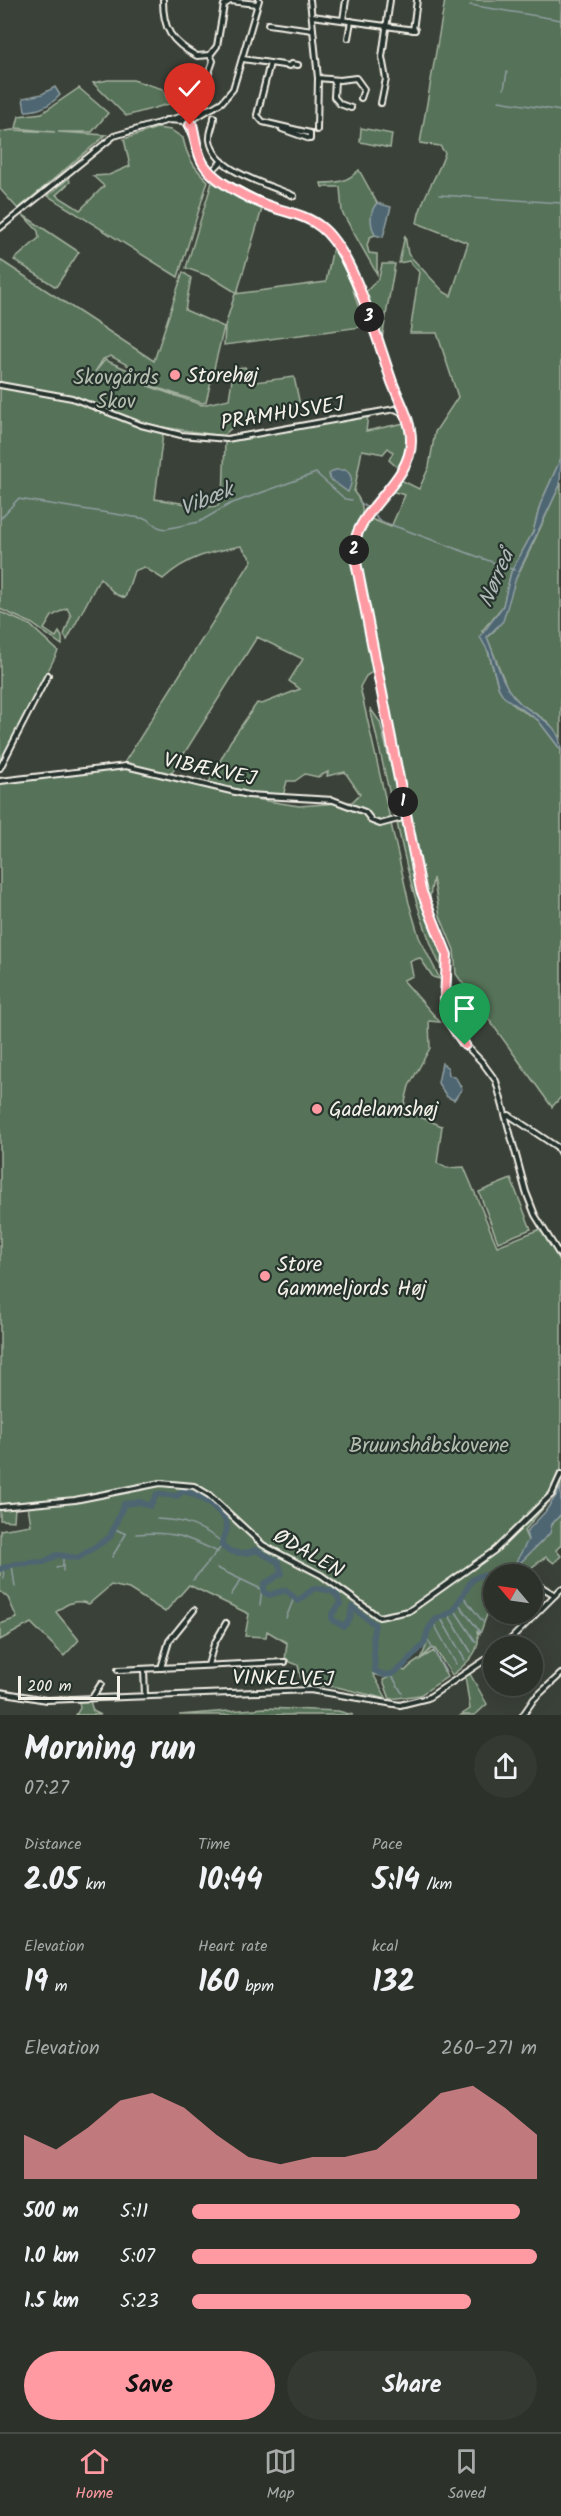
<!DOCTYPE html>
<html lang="en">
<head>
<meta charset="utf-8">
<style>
  body { margin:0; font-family:Kalam,sans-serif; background:#343932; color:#f1f3f6; height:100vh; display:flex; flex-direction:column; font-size:22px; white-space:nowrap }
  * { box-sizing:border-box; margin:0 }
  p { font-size:20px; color:#a6a9a8 }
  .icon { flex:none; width:33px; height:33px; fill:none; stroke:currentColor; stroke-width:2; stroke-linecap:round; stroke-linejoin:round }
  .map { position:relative; height:1715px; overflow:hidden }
  .drawer { display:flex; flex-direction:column; background:#2c312a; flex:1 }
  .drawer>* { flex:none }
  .needle { width:39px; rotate:299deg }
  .tools { position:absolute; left:483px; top:1564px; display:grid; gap:12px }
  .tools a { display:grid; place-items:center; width:60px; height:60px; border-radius:50%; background:#2c312a; box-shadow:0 6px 24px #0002,0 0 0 2px #484c47; font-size:30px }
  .scale { position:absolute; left:18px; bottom:15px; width:102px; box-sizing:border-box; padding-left:6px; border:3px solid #f4f1e8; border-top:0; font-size:16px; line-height:21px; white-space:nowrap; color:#f4f1e8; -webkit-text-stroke:4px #26332d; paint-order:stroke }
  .pin { position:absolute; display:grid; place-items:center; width:51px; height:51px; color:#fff; margin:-62px -26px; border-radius:50% 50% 50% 0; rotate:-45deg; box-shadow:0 0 6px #0007 }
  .pin .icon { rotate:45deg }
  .km { position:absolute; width:30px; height:30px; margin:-15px; border-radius:50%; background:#222; color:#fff; font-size:16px; line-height:30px; text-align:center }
  .round { display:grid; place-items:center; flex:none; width:63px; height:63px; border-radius:32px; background:#343932 }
  .summary { display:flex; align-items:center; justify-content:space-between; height:102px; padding:0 24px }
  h1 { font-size:33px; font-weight:700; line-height:45px }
  .metrics { display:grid; grid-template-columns:repeat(3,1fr); gap:9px; height:102px; padding:6px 24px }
  .metrics div { display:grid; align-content:center }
  .metrics b { font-size:30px; font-weight:700 }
  .metrics small { font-size:16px; font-weight:400 }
  .metrics p { font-size:16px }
  .chart { height:168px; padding:12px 24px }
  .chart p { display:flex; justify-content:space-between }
  .chart svg { width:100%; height:108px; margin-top:6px; fill:#ff9aa2; opacity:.7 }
  .cta { display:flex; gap:12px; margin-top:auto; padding:12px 24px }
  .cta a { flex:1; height:69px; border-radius:36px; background:#ff9aa2; color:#111; font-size:24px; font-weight:700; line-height:69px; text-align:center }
  .cta a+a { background:#343932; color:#f1f3f6 }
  ul { padding:0 24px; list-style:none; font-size:20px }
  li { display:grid; grid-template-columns:96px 72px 1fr; align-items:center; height:45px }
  li i { height:15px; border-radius:8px; background:#ff9aa2 }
  .tabs { display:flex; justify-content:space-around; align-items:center; height:84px; border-top:2px solid #484c47; background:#2c312a; font-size:16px; color:#a6a9a8 }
  .tabs a { display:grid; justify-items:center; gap:3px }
  .tabs .on { color:#ff9aa2 }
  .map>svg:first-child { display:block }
</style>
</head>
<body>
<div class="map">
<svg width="561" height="1715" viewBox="0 0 561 1715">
  <rect width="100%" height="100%" fill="#3a4138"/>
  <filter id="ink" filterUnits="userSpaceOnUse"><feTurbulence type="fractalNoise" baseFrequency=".0167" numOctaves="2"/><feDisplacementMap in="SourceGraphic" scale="12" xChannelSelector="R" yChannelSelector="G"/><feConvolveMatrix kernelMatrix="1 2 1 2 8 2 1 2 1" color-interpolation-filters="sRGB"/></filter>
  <g filter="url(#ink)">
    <g fill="#567259" stroke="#a5b2a0" stroke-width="1.5">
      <path d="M 445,0 L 561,0 L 561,458 L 540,505 L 533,532 L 511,572 L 503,606 L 482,631 L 499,689 L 516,707 L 538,720 L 561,750 L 561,1097 L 552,1107 L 456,974 L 454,950 L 440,916 L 433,878 L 429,902 L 358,551 L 358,542 L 371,519 L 391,527 L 405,495 L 391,491 L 399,479 L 419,489 L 429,467 L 435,432 L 458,397 L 437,333 L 410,333 L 419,272 L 409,261 L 399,263 L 405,235 L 408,254 L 444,292 L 451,296 L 468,243 L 417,223 C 421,197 437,178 445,153 L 440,146 L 420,143 Z"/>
      <polygon points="108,80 133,80 163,89 169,104 126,116 93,83"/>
      <polygon points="79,88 108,113 92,132 58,132 106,135 18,209 0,189 0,132 12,130 55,132 16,128 19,116 42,113"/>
      <path d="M 157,128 L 171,130 L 183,138 C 187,157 194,168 208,181 L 178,277 L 48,196 L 69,178 L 70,182 L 56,195 L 80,210 L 104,186 L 93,176 L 109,175 L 130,166 L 124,139 Z"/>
      <polygon points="361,128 392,134 390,148 360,142"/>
      <path d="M 359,170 L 377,203 C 370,211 371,225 375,235 L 370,237 L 367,245 L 369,253 L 377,254 L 377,274 L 342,212 L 340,187 L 322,187 L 321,183 C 337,183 347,182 359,170 Z"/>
      <polygon points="212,182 262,209 237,293 211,277 186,268"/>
      <polygon points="23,215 79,252 56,287 14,260 39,238 38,231"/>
      <polygon points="333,247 348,273 358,306 362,307 369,326 224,345 225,326 235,294 326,282"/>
      <polygon points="0,260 154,361 183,272 191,278 185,310 224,327 206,402 202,403 149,385 151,378 111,356 103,359 95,372 105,360 149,379 148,386 202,405 229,399 233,373 237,368 245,367 255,382 294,377 300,405 244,416 223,436 142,424 84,400 0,382"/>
      <polygon points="382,264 395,264 381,344 363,295 379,278"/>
      <path d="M 0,386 L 68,399 L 163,433 L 155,499 L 207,507 L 218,506 L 223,497 L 225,442 L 230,439 L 368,416 L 366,431 L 405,423 L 409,447 L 399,469 L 389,460 L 393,452 L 388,448 L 383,454 L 362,450 L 354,492 C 373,515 354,522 351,542 C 350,547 351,552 351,557 L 374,671 L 366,676 L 360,687 L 409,903 L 419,937 L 440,979 L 433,977 L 420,958 L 410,961 L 413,976 L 403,980 L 440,1022 L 429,1021 L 430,1048 L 409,1086 L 403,1110 L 442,1126 L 437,1163 L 447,1168 L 464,1167 L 497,1246 L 541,1229 L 561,1262 L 561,1487 L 524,1531 L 528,1540 L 549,1533 L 552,1524 L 561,1514 L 561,1545 L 556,1550 L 561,1556 L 554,1563 L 546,1557 L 521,1575 L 494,1575 L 493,1598 L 480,1634 L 477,1631 C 483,1651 466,1664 452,1675 L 435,1649 L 431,1649 L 421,1659 L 427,1644 L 401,1669 L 405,1671 C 411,1663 426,1656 434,1651 L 447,1677 L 420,1695 L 390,1699 L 383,1680 L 393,1675 L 384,1677 L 373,1674 L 387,1699 L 337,1687 L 306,1685 L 301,1680 L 298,1665 L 285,1660 L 287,1643 L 267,1631 L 266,1637 L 245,1636 L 249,1614 L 189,1585 L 165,1612 L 129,1589 L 111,1585 L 89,1604 C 76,1599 67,1603 56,1612 L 79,1640 L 64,1656 L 31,1623 L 0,1640 L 0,1624 L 17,1618 L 8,1598 L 0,1591 L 0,1530 L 31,1525 L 28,1506 L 52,1501 L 0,1505 L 0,782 L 121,768 L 249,798 L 299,806 L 352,802 L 360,794 L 345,772 L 327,776 L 328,772 L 318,777 L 305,774 L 295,781 L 287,781 L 283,796 L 247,794 L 207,786 L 230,742 L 257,703 L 262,704 L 300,689 L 289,681 L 303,659 L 257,637 L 170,776 L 124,763 L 252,560 L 241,546 C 210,552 187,557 163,579 L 144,567 L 134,571 L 125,598 L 115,594 L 100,578 L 67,640 L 64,635 L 71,616 L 67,608 L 52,616 L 44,629 L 56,637 L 59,632 L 62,637 L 62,645 L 31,623 L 0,609 Z"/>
      <path d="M 561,483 L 561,738 L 548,722 L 521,704 L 508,690 L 487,637 C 509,621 506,598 517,576 C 533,546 546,514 561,483 Z"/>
      <polygon points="0,612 30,625 58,651 0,766"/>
      <polygon points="370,708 380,722 403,813 395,817"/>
      <path d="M 403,821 L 418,889 L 442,953 L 443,972 C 420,923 408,875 397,823 Z"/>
      <polygon points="511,1179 531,1229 498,1242 479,1192"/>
      <polygon points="15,1507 14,1521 0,1520 0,1509"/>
      <polygon points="470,1674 487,1704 475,1715 461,1715 470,1709 465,1676"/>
      <polygon points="79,1701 90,1701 93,1711 101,1715 76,1715 80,1708"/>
      <polygon points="265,1708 338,1711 353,1715 179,1715"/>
    </g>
    <g fill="#4e6672" stroke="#909ea1" stroke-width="1.5">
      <path d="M 55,87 L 60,95 C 51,105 38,111 25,111 L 23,98 L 42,94 Z"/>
      <path d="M 377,203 L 391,207 L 383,237 L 375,235 C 370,224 369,212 377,203 Z"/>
      <path d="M 561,458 L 560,485 L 516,578 L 503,621 L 487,637 C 496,658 502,688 520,703 C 537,718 561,723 561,750 L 538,720 L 504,697 L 499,689 L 489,653 L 480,637 L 503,606 L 511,572 L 533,532 L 540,505 Z"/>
      <path d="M 335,470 L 346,470 C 354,477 352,483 348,492 L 330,479 L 329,474 Z"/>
      <polygon points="442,1063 448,1068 449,1075 456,1078 462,1089 454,1100 447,1097 438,1083"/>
      <polygon points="561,1488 561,1514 552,1524 550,1533 510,1573 528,1540 526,1532 545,1512"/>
    </g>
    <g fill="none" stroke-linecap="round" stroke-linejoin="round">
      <g stroke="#909ea1" stroke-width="1.5">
        <polyline points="470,5 561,20"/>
        <polyline points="504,89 507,72"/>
        <polyline points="499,101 561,111"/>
        <polyline points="439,195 561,203"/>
        <polyline points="359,501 369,510"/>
        <polyline points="374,514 378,520 514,570"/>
        <polyline points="0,519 18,499 147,519 158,527 165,529 199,522 230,504 316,473 345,499 352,500"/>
        <path d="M 157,1519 C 184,1520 201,1526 222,1542"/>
        <path d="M 136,1534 C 174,1531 184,1536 218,1552"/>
        <polyline points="63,1556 63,1571"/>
        <polyline points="112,1557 126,1534 115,1529"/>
        <polyline points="12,1565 15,1587"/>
        <polyline points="3,1568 4,1579"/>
        <polyline points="56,1568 63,1566"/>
        <polyline points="217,1568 261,1589"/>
        <polyline points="193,1580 222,1546"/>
        <polyline points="231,1595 241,1580"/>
        <polyline points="463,1596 483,1622"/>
        <polyline points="458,1603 480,1632"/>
        <polyline points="260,1605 262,1587"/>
        <polyline points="454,1609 476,1642"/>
        <polyline points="448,1614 471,1652"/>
        <polyline points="440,1617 465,1660"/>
        <polyline points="286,1618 294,1598"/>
        <polyline points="433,1622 456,1664"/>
        <polyline points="426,1637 446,1672"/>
        <polyline points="391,1674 402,1693"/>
      </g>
      <path stroke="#4e6672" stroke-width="6" d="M 0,1569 L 15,1564 L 44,1562 L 57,1555 L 78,1558 L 110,1537 L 124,1504 L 140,1502 L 150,1506 L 157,1494 L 177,1496 L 183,1491 C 196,1493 228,1512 227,1528 C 226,1535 221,1539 222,1546 C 231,1554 246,1555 256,1550 L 278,1562 L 282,1573 L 264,1584 L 264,1592 L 269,1595 L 286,1590 L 298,1601 L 314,1588 C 326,1590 338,1589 340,1604 L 332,1614 L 332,1620 L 344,1626 L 350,1619 L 352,1607 L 375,1625 L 373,1634 L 375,1671 L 385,1675 L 392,1674 L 402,1667 L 424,1644 L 428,1630 L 435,1620 L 453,1611 L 472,1580 L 479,1576 L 510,1573 L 513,1568"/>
      <defs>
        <g id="minor">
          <path d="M 163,0 C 163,29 171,42 197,56 L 210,55"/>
          <polyline points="310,0 318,78 317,130"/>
          <polyline points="312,16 415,30"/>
          <polyline points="343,20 346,0"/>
          <polyline points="268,24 313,30"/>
          <polyline points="413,30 417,0"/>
          <polyline points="348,38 351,21"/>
          <polyline points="243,59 290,66 291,64 298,65"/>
          <polyline points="270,63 257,115 263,122 310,133 310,139 282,129"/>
          <polyline points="318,78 340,80 356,78 364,89 361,98"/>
          <polyline points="335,80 334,97 340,104 351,108"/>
          <polyline points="206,81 213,61 210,55 217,46 224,5 230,1 257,4"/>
          <polyline points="381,103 386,79 382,57 390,0"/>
          <polyline points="184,116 185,123 192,124 195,118 222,102 233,89 259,0"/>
          <path d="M 214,117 C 214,125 209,131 210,140 C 215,173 269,184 294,196"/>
          <polyline points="166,120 184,121"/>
          <polyline points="192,124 196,143"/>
          <path d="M 188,125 L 200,159 L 213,176 L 271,207 L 312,221 L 329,233 L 336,244 L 360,294 L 410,428 C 416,484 352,509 354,552 L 421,890 L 447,955 L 445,999 L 447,1018 L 456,1035 L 482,1062 L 496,1081 L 526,1192 L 535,1215 L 561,1257"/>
          <polyline points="210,173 222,161"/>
          <polyline points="0,228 114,136 214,107"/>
          <polyline points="0,385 72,398 141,425 181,435 227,439 395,409 405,414"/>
          <polyline points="0,768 48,675"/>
          <polyline points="0,781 126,766 248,795 333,800 365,812 372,821 380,824 406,817"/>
          <polyline points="506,1116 509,1115 557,1147 561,1154"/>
          <polyline points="0,1507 75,1500 160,1483 194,1486 209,1495 263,1545 321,1575 379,1617 409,1611 495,1550 552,1494 561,1474"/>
          <polyline points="540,1586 555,1595"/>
          <polyline points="503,1647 561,1589"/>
          <polyline points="208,1665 214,1644 226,1623"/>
          <polyline points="161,1668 169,1641 194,1610"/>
          <polyline points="144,1669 145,1696"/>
          <polyline points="118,1670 285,1662"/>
          <polyline points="0,1692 46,1700 310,1690 400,1705 428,1698 494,1654"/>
          <polyline points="92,1698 101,1684"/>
          <polyline points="523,1715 534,1699 561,1674"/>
        </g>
      </defs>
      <use href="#minor" stroke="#f4f1e8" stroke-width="8"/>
      <use href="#minor" stroke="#26332d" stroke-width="4"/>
    </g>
  </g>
  <g fill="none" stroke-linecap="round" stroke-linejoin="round" filter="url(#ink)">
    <defs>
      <path id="route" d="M 190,125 L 192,124 C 195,136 196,148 201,159 C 210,181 252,201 275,208 C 291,213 307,216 321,227 C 354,253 377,340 392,382 C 399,400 412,422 411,442 C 411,483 352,512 354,552 L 421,890 L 447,955 L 445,999 L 447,1018 L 465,1045"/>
    </defs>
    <use href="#route" stroke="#fff" stroke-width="12"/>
    <use href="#route" stroke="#ff9aa2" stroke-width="8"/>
  </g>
  <g fill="#ff9aa2" stroke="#26332d" stroke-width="2">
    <circle cx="175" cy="375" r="6"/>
    <circle cx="317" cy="1109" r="6"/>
    <circle cx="265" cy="1276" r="6"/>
  </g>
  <g text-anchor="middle" stroke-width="4.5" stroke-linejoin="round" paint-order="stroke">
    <g font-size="21" fill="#f4f1e8" stroke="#26332d" text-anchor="start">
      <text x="187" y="382">Storehøj</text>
      <text x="329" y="1116">Gadelamshøj</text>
      <text x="277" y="1271">Store<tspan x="277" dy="24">Gammeljords Høj</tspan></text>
    </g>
    <g font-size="21" fill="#b5beaf" stroke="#26332d">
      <text x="116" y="384">Skovgårds<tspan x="116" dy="24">Skov</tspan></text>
      <text x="429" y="1452">Bruunshåbskovene</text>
    </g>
    <g font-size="21" fill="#f4f1e8" stroke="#26332d">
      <text transform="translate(282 413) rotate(-9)" y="7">PRAMHUSVEJ</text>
      <text transform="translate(210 769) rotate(12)" y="7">VIBÆKVEJ</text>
      <text transform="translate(309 1553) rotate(30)" y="7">ØDALEN</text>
      <text transform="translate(283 1678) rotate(1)" y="7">VINKELVEJ</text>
    </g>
    <g font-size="22" font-style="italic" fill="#b2b9b9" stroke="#26332d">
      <text transform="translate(206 498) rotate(-22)" y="8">Vibæk</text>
      <text transform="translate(495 578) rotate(-67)" y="8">Nørreå</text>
    </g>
  </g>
</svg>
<div class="tools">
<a><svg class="needle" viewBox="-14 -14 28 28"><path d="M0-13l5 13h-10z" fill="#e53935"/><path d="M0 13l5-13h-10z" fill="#a6a9a8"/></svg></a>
<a><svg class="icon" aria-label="layers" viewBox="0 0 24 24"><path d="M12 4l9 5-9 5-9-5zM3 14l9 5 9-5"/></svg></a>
</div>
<div class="scale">200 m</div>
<div class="pin" style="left:465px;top:1045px;background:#1e9e55"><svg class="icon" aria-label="arrive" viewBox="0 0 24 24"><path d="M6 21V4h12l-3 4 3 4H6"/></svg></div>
<div class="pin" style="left:190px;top:125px;background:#d93025"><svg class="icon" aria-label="check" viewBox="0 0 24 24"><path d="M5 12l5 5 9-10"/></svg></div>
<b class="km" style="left:403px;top:802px">1</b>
<b class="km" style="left:354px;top:550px">2</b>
<b class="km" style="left:369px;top:317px">3</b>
</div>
<section class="drawer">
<div class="summary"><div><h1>Morning run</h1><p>07:27</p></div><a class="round"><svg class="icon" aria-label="share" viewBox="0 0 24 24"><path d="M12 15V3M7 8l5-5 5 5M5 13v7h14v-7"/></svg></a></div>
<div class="metrics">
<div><p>Distance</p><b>2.05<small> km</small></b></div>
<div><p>Time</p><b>10:44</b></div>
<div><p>Pace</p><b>5:14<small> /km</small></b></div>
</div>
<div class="metrics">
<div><p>Elevation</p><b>19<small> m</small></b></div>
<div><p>Heart rate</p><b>160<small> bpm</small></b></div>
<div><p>kcal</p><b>132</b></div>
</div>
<div class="chart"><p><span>Elevation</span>260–271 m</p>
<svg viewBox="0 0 160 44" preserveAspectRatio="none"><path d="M0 44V26L10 32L20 23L30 12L40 9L50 15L60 26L70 35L80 38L90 35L100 35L110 32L120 21L130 9L140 6L150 15L160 26V44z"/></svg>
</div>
<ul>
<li><b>500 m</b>5:11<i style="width:95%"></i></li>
<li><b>1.0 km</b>5:07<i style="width:100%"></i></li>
<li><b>1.5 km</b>5:23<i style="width:81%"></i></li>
</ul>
<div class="cta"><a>Save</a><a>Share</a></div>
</section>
<nav class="tabs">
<a class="on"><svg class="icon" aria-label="home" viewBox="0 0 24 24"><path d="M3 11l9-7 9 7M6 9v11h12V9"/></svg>Home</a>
<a><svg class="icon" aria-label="map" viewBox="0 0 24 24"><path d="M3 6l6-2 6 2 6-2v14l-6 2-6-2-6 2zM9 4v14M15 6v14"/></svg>Map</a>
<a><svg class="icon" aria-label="saved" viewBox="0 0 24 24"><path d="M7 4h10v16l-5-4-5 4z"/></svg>Saved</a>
</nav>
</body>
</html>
